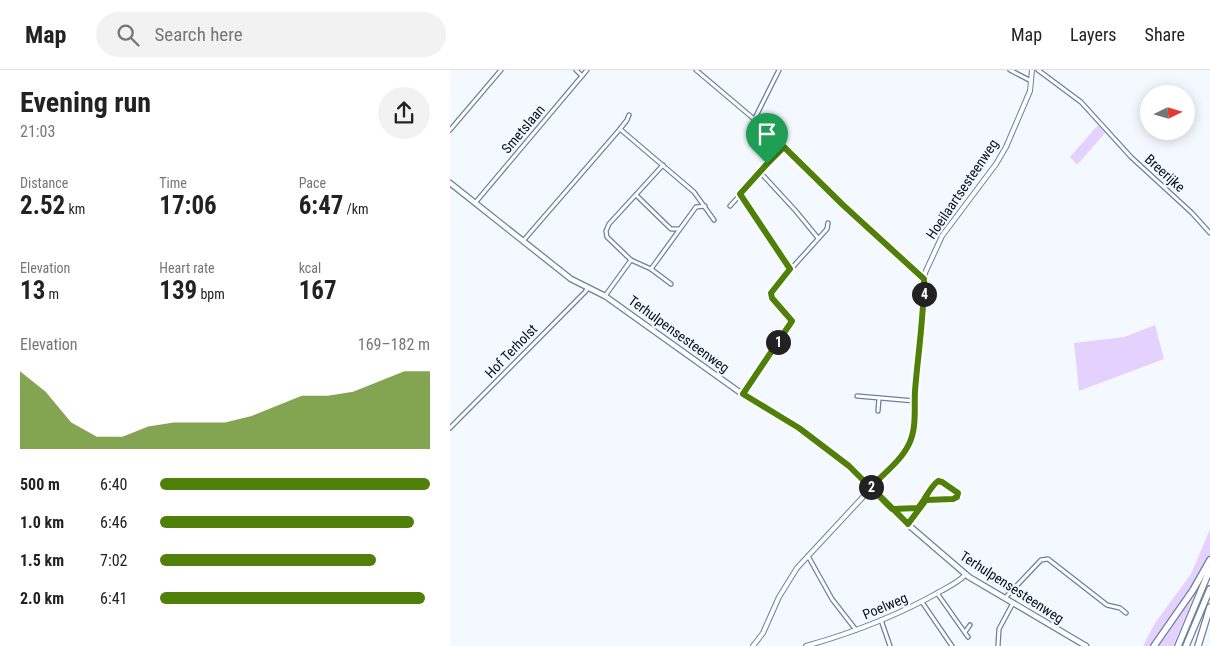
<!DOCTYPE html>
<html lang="en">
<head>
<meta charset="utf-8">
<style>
  body { margin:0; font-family:"Roboto Condensed",sans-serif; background:#f2f2f2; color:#222; height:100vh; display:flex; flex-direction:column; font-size:19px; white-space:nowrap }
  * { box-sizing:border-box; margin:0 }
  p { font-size:16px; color:#767676 }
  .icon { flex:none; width:28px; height:28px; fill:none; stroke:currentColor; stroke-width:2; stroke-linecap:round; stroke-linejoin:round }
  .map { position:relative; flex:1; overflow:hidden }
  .details { display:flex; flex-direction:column; background:#fff; width:450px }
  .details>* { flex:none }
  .needle { width:32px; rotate:85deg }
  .controls { position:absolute; left:690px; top:15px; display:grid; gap:10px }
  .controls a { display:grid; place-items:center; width:55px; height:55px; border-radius:50%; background:#fff; box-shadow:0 2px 12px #0003; font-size:25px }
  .pin { position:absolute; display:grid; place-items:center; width:42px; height:42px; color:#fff; margin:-51px -21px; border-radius:50% 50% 50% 0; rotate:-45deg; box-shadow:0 0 5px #0007 }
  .pin .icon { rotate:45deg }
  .km { position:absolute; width:25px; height:25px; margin:-12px; border-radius:50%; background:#222; color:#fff; font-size:14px; line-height:25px; text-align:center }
  .round { display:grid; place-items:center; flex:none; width:52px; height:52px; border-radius:26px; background:#f2f2f2 }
  .overview { display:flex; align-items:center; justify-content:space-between; height:85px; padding:0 20px }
  h1 { font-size:28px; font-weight:700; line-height:38px }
  .metrics { display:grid; grid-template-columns:repeat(3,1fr); gap:8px; height:85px; padding:5px 20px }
  .metrics div { display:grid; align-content:center }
  .metrics b { font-size:25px; font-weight:700 }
  .metrics small { font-size:14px; font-weight:400 }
  .metrics p { font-size:14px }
  .chart { height:140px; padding:10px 20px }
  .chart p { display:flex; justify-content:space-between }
  .chart svg { width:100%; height:90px; margin-top:5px; fill:#507f0a; opacity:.7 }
  ul { padding:0 20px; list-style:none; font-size:16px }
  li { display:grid; grid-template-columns:80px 60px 1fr; align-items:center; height:38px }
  li i { height:12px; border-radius:6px; background:#507f0a }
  header { display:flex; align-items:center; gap:30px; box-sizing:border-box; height:70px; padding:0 25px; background:#fff; border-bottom:1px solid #e0e0e0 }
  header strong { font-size:24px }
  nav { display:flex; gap:28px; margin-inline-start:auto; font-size:18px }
  .search { width:350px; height:45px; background:#f2f2f2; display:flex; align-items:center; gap:12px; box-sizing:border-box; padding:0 18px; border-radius:28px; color:#767676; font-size:19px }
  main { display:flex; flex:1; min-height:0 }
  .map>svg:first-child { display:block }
</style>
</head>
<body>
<header>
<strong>Map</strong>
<div class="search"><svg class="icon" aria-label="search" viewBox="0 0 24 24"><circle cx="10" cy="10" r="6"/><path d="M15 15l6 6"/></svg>Search here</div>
<nav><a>Map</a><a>Layers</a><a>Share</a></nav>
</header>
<main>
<section class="details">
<div class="overview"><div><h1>Evening run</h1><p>21:03</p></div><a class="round"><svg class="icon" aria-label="share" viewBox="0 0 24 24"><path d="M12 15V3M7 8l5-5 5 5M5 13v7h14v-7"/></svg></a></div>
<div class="metrics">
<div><p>Distance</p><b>2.52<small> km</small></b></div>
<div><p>Time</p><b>17:06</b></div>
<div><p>Pace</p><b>6:47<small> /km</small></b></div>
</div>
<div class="metrics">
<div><p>Elevation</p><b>13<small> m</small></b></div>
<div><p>Heart rate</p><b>139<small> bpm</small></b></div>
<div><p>kcal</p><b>167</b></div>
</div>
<div class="chart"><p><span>Elevation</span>169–182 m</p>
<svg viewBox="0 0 160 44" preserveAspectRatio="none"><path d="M0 44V6L10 16L20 31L30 38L40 38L50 33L60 31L70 31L80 31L90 28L100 23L110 18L120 18L130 16L140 11L150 6L160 6V44z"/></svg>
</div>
<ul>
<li><b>500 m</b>6:40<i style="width:100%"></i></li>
<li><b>1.0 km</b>6:46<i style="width:94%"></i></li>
<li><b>1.5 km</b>7:02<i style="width:80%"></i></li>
<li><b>2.0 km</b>6:41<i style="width:98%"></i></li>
</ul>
</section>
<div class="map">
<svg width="760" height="576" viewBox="0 0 760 576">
  <rect width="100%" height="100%" fill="#f4f9ff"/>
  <g fill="#e5d1fe">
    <polygon points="648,55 655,63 627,95 620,87"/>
    <polygon points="705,255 714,289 629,321 624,273 674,267"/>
    <polygon points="760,459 760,487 750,507 702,576 693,576 705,553 741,504"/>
    <polygon points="744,521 746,521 723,576 706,576"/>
  </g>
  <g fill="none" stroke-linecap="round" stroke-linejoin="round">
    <defs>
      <g id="minor">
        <polyline points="126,0 132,6"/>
        <polyline points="246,0 304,49 393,135 474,209"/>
        <polyline points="560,0 581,11"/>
        <polyline points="588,0 631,32 681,87 742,143 760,163"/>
        <polyline points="305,48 329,0"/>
        <polyline points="170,59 244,122 264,150"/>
        <polyline points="0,60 51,0"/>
        <polyline points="213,95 159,154 156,161 157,167 181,190 201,199 221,214"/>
        <polyline points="310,102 345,140 368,168"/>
        <polyline points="291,124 340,199"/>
        <polyline points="186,125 221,159 229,159"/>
        <polyline points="25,133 137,0"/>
        <polyline points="280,136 334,77"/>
        <polyline points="73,171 170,59 177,50 179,45"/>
        <polyline points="201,199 246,137 255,136"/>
        <polyline points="155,226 181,190"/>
        <polyline points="293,324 341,253 341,249 322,228 322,220 377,159 378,153"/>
        <polyline points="407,326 465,331"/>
        <polyline points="428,341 429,328"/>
        <polyline points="0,358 135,222 138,218"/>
        <path d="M 443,439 L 468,438 C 476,429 479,418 488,411 L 507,422 L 507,427 L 499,430 L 476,430 L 458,454"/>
        <polyline points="358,486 382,529 406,560"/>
        <polyline points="487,523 518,567"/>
        <polyline points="555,528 591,490 598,489 657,535 670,538 676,543"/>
        <polyline points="472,532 502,576"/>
        <polyline points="431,550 440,576"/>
        <polyline points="515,562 520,555"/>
        <polyline points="548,576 549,559 563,533"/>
      </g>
      <g id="tertiary">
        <polyline points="303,576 313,563 329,527 347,498 452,385 459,375 463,363 475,203 492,166 546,94 556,77 580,21 582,0"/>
        <path d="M 356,576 C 402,563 449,545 491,521 C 500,516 509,512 516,504"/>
      </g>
      <polyline id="secondary" points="0,113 121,209 155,226 288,321 349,358 366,371 405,401 455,452 519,507 636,576"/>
      <g id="motorway">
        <polyline points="704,576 743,520 760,490"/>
        <polyline points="728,576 760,499"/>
        <polyline points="736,576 760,519"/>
        <polyline points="748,576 760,537"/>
      </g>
    </defs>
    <use href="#minor" stroke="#6d819a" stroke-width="5.5"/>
    <use href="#tertiary" stroke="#6d819a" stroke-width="6"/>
    <use href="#secondary" stroke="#6d819a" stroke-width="7"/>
    <use href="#motorway" stroke="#6d819a" stroke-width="8"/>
    <use href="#minor" stroke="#fff" stroke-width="3"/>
    <use href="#tertiary" stroke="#fff" stroke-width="4"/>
    <use href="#secondary" stroke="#fff" stroke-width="4.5"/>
    <use href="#motorway" stroke="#fff" stroke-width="5.5"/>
  </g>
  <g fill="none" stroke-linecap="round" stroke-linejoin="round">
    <defs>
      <path id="route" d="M 317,94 L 290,124 L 340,199 L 321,223 L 322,228 L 342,251 L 293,324 L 349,358 L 399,396 L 442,439 L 468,438 C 476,429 479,418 488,411 L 492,412 L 508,423 L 507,427 L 503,429 L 476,430 L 458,454 L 421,417 C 433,404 451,391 459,374 C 467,358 464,338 465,321 C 468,283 474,247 474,209 L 393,135 L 334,77 L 317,94"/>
    </defs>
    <use href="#route" stroke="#fff" stroke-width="10"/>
    <use href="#route" stroke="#507f0a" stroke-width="6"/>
  </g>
  <g text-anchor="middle" stroke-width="4.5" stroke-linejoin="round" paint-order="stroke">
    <g font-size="14" fill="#09111a" stroke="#f4f9ff">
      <text transform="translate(73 59) rotate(-50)" y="5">Smetslaan</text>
      <text transform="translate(715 103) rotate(42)" y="5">Breerijke</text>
      <text transform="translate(512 119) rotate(-56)" y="5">Hoeilaartsesteenweg</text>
      <text transform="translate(229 264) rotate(36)" y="5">Terhulpensesteenweg</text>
      <text transform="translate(61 281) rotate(-46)" y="5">Hof Terholst</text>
      <text transform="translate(562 517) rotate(33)" y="5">Terhulpensesteenweg</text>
      <text transform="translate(435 536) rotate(-23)" y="5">Poelweg</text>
    </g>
  </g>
</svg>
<div class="controls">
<a><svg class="needle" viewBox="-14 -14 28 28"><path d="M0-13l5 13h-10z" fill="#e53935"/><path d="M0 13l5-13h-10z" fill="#767676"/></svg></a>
</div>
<div class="pin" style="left:317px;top:94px;background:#1e9e55"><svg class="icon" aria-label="arrive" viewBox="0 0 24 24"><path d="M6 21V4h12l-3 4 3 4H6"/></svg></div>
<b class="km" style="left:328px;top:272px">1</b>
<b class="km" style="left:421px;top:417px">2</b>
<b class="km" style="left:474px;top:224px">4</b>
</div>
</main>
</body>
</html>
